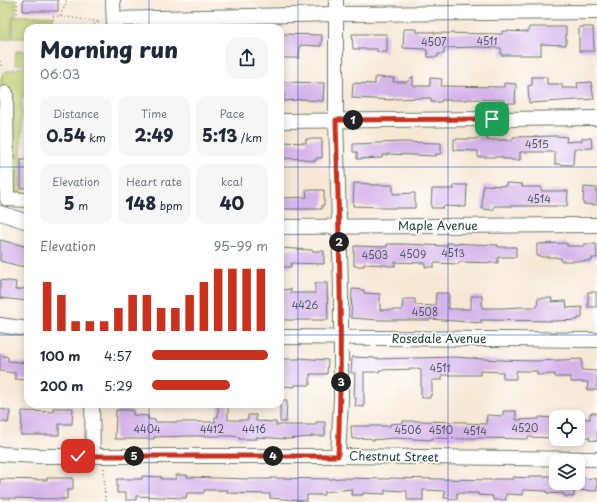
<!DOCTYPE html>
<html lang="en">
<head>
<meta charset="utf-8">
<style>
  body { margin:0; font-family:"Playpen Sans",sans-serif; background:#f6f6f7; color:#1f2937; height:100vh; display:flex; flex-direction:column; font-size:15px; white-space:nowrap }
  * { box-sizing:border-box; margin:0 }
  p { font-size:13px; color:#747a83 }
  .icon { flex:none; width:22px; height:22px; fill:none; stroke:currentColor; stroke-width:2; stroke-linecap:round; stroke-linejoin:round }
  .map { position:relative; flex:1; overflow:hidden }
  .side { position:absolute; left:24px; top:24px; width:260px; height:384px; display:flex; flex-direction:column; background:#fff; border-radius:12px; box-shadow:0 2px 10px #0003 }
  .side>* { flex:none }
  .tools { position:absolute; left:549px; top:410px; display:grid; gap:8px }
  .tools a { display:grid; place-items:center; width:36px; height:36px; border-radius:8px; background:#fff; box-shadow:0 2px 10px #0003; font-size:20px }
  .pin { position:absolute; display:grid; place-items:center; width:34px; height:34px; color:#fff; margin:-17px; border-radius:8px; box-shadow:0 2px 6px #0006 }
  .km { position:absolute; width:20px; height:20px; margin:-10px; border-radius:50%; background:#222; color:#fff; font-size:11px; line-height:20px; text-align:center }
  .round { display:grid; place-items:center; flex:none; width:42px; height:42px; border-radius:12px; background:#f6f6f7 }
  .overview { display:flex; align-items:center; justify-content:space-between; height:68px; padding:0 16px }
  h1 { font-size:22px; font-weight:800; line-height:30px }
  .metrics { display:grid; grid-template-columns:repeat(3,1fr); gap:6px; height:68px; padding:4px 16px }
  .metrics div { display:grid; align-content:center; border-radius:10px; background:#f6f6f7; text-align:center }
  .metrics b { font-size:17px; font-weight:800 }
  .metrics small { font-size:11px; font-weight:400 }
  .metrics p { font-size:11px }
  .chart { height:112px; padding:8px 16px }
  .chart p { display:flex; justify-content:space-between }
  .chart svg { width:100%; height:72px; margin-top:4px; stroke:#c8321e; stroke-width:6 }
  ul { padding:0 16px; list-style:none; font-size:13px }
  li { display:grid; grid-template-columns:64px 48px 1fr; align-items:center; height:30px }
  li i { height:10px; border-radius:5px; background:#c8321e }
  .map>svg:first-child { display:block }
</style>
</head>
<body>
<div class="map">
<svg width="597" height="502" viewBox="0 0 597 502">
  <rect width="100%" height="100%" fill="#fff"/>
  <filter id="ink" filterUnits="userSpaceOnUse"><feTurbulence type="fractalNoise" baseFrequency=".025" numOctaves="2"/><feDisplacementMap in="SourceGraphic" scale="8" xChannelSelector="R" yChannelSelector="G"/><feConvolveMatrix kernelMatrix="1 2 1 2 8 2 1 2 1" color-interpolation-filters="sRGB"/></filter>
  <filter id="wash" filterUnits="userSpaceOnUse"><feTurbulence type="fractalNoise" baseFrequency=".012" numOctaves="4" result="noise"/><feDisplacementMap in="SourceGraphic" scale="16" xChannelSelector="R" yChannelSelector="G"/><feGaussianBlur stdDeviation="0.9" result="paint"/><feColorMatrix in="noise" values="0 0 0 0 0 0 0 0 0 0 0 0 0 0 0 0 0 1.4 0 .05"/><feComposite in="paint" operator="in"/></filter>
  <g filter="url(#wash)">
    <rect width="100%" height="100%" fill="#f7e8d5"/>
    <g fill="#becb6d" stroke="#6e8450">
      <polygon points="0,0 16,0 16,13 14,16 53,16 53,28 28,28 28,38 13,38 13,16 11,39 0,39"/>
      <polygon points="16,51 28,51 28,63 15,65"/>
      <polygon points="28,65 28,96 22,96 21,187 25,203 0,198 0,78 5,72"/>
    </g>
    <g id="blocks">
      <g fill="#d5b4ea">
        <rect x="23" y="0" width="35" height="11"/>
        <polygon points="529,27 566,27 566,45 541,44 541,55 501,55 501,48 479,47 444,48 444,54 438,54 438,57 428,57 427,50 425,50 425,49 403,48 404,29 417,29 417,32 434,32 434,33 502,34 502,31 528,32"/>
        <polygon points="579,27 593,27 594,51 579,51"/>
        <polygon points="282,34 322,35 321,46 300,45 299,58 282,58"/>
        <polygon points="352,34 387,34 387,52 377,52 377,49 353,49"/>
        <polygon points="413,76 413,86 430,86 430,78 442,79 441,86 504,87 504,83 516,84 515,103 504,103 504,100 466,99 466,100 441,100 441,102 431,102 431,98 393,99 393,100 352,98 353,83 375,84 375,77 394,78 393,82 407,82"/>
        <polygon points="532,77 547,77 547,84 562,84 562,88 578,88 577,83 591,82 594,99 529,103 528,86 532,85"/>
        <polygon points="283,82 324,83 323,101 306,100 306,99 284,101"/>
        <polygon points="556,136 567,137 566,142 582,141 582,138 591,138 592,148 574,149 573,165 555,164 555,152 520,152 520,160 511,160 511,159 503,159 503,157 478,157 478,151 454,150 454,139 478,139 478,137 487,137 487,140 513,140 513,137"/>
        <polygon points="306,139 322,139 322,158 316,158 316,161 305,160 305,159 282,158 282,142 306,143"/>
        <polygon points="401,142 441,143 441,154 436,154 436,156 387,154 387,155 383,155 382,158 357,159 357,152 353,152 353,144"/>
        <rect x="21" y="160" width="7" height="28"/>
        <polygon points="354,183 370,184 370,185 393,185 393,194 415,193 415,208 380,208 380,207 353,206"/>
        <polygon points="506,183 522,184 522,187 541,187 541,191 568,191 567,206 494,206 493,210 482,209 483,185 506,186"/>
        <polygon points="454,185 467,185 466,207 443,206 443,208 431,208 432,189 454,189"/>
        <polygon points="584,187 597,188 596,205 583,204"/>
        <polygon points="306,190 324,190 324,205 322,205 322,209 282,209 281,198 307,197"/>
        <polygon points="0,240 28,247 28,260 26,260 24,267 0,261"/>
        <polygon points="447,243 498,245 498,247 516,247 516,257 498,257 498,263 459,262 459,264 434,263 434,267 425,267 425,263 395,262 395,266 387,266 387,265 364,264 364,266 354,266 354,246 387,247 387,244 404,244 447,246"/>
        <polygon points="567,243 567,246 584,246 583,244 596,244 597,258 592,258 592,261 561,261 561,258 557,258 557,257 541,257 541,256 537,256 537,244"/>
        <polygon points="280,248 312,250 312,251 324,251 324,264 291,263 291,267 281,267"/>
        <polygon points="0,280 16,282 15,290 28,288 28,301 0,298"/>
        <polygon points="315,283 327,283 328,320 281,320 281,290 291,289 291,293 315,293"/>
        <polygon points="352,289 364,290 364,293 380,294 380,310 402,310 403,299 415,299 415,305 435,306 436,293 449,293 448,309 471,309 471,296 482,296 482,308 503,308 521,307 537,307 538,298 552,298 551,302 566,301 567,308 582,307 582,318 578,318 578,320 555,321 481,320 481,323 430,319 430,320 379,320 351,318"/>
        <rect x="588" y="292" width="8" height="15"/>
        <polygon points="0,355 8,357 8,361 28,363 28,380 15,379 15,373 0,371"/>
        <polygon points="352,357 375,358 375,359 454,357 500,360 536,361 582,359 582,370 597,371 597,390 587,390 588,382 571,382 571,377 555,377 555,374 537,375 537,371 516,371 516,379 503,379 503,372 480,371 480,375 442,375 442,380 432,380 432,395 430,395 430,398 422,398 422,395 421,395 421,370 418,369 379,370 379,372 364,372 364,407 355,406 356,398 354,398 355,373 351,373"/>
        <polygon points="299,358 328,360 327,374 310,374 310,385 295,385 295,387 282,386 283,359 299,359"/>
        <polygon points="280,400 287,400 286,422 280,422"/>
        <polygon points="218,404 228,404 228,420 248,420 248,415 256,415 256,421 276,422 276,425 316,425 316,422 325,422 325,436 311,436 311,437 288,439 256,437 257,439 239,439 239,437 231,436 185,436 154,437 154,439 115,439 116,410 133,410 133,415 148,416 148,419 155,420 155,422 215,422 215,417 218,417"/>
        <polygon points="53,408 73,408 72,424 59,424 59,435 21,435 22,411 53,412"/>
        <polygon points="0,409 10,411 8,423 0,421"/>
        <polygon points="503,411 516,411 516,420 539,419 539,417 556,418 556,438 528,437 528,439 481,438 465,438 465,439 432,438 432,440 396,438 372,440 372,439 368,438 352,439 351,426 390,426 390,424 403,423 403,421 417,421 466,422 466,423 486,424 487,415 503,416"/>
        <polygon points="590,413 597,413 597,441 589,440 589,437 578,437 578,419 590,419"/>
        <polygon points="176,475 187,475 187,477 247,479 271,479 271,478 331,479 342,478 390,479 390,478 494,480 494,479 513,479 513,477 530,478 530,476 556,476 556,483 583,483 584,478 597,479 597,491 574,490 574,497 564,496 564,494 547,493 547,491 523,490 523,495 506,494 506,500 493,500 493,496 478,495 478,493 457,493 457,499 444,498 445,491 423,490 423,500 407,500 407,491 385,490 385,494 363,493 363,495 351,495 352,489 324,492 324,495 307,495 307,501 270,498 270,494 227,493 228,490 204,490 204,493 187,493 186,498 136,496 136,500 126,500 126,493 117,493 117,479 142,479 142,476 162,477 161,479 176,479"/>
        <polygon points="47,478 73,478 73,490 67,490 67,499 0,498 0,479 47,480"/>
      </g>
    </g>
  </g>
  <g filter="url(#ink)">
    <use href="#blocks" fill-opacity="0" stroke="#6b796c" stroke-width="1"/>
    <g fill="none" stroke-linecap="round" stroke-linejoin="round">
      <defs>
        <g id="minor">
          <polyline points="113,0 114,28"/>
          <polyline points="336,0 336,120 341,288 341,399 338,456"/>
          <polyline points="114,19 336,14 597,12"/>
          <polyline points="6,93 7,199 28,200"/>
          <polyline points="280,121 597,118"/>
          <polyline points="0,213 28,222"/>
          <polyline points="280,227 597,225"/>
          <polyline points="0,325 28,329"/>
          <polyline points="280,337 597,340"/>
          <polyline points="92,404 93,456"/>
          <polyline points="0,454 37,456 338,456 597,459"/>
        </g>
      </defs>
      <use href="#minor" stroke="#6b796c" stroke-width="16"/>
      <g stroke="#6b796c" stroke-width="1.5" stroke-dasharray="1 3" stroke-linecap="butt">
        <polyline points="17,0 17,16"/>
        <polyline points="60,16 66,4 66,0"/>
        <polyline points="53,28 53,16 67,17 100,22"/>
        <polyline points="87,28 99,22"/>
        <polyline points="0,61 4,83"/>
        <polyline points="104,468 105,502"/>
      </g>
      <use href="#minor" stroke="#fff" stroke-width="14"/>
    </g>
  </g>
  <g fill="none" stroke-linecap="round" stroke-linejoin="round" filter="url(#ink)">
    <defs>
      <path id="route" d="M 78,456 L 338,456 C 343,344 339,232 336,120 L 492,119"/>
    </defs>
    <use href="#route" stroke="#fff" stroke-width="8"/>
    <use href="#route" stroke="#c8321e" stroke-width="5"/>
  </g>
  <path fill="none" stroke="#1d4ed8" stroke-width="1" stroke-opacity="0.55" d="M 149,0 L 149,28M 298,0 L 298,502M 448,0 L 448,502M 0,167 L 28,167M 280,167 L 597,167M 0,335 L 28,335M 280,335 L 597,335M 149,404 L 149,502"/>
  <g text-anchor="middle" stroke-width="3.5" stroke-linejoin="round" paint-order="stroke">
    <g font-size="10" fill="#4c5b62">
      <text x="487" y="45">4511</text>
      <text x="434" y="46">4507</text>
      <text x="537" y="148">4515</text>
      <text x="539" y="203">4514</text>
      <text x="453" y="257">4513</text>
      <text x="413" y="258">4509</text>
      <text x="375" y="259">4503</text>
      <text x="305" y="309">4426</text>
      <text x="425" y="316">4508</text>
      <text x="440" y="372">4511</text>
      <text x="525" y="432">4520</text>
      <text x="147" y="433">4404</text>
      <text x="212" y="433">4412</text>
      <text x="254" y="433">4416</text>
      <text x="408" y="434">4506</text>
      <text x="441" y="434">4510</text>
      <text x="475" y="435">4514</text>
    </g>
    <g font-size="12" fill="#1f3d34" stroke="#fff">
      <text x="438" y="230">Maple Avenue</text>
      <text x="439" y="343">Rosedale Avenue</text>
      <text transform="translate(394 457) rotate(1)" y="4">Chestnut Street</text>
    </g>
  </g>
</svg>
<div class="tools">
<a><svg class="icon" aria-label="locate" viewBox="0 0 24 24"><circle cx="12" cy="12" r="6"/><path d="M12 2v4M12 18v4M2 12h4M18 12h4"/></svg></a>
<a><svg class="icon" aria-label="layers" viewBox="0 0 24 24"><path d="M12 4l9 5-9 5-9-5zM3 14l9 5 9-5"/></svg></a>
</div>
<div class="pin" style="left:492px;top:119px;background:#1e9e55"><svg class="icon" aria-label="arrive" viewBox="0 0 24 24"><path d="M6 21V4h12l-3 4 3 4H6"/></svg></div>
<div class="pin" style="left:78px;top:456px;background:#d93025"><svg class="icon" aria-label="check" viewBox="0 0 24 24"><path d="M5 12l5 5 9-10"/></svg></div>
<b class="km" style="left:353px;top:120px">1</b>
<b class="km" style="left:339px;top:242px">2</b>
<b class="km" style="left:341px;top:382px">3</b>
<b class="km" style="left:273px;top:456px">4</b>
<b class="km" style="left:134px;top:456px">5</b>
<section class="side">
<div class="overview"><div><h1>Morning run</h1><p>06:03</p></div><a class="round"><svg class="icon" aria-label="share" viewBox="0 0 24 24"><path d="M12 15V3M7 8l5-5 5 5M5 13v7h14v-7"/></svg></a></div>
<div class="metrics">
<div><p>Distance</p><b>0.54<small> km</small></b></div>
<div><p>Time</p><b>2:49</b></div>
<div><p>Pace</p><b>5:13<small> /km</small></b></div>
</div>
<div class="metrics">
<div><p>Elevation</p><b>5<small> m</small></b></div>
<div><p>Heart rate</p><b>148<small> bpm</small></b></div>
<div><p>kcal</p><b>40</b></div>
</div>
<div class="chart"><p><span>Elevation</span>95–99 m</p>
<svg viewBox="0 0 160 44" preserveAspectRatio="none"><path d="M5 44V14M15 44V22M25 44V38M35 44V38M45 44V38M55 44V30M65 44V22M75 44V22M85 44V30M95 44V30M105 44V22M115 44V14M125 44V6M135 44V6M145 44V6M155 44V6"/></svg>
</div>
<ul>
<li><b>100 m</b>4:57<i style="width:100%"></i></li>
<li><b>200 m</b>5:29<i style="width:67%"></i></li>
</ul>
</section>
</div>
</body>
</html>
